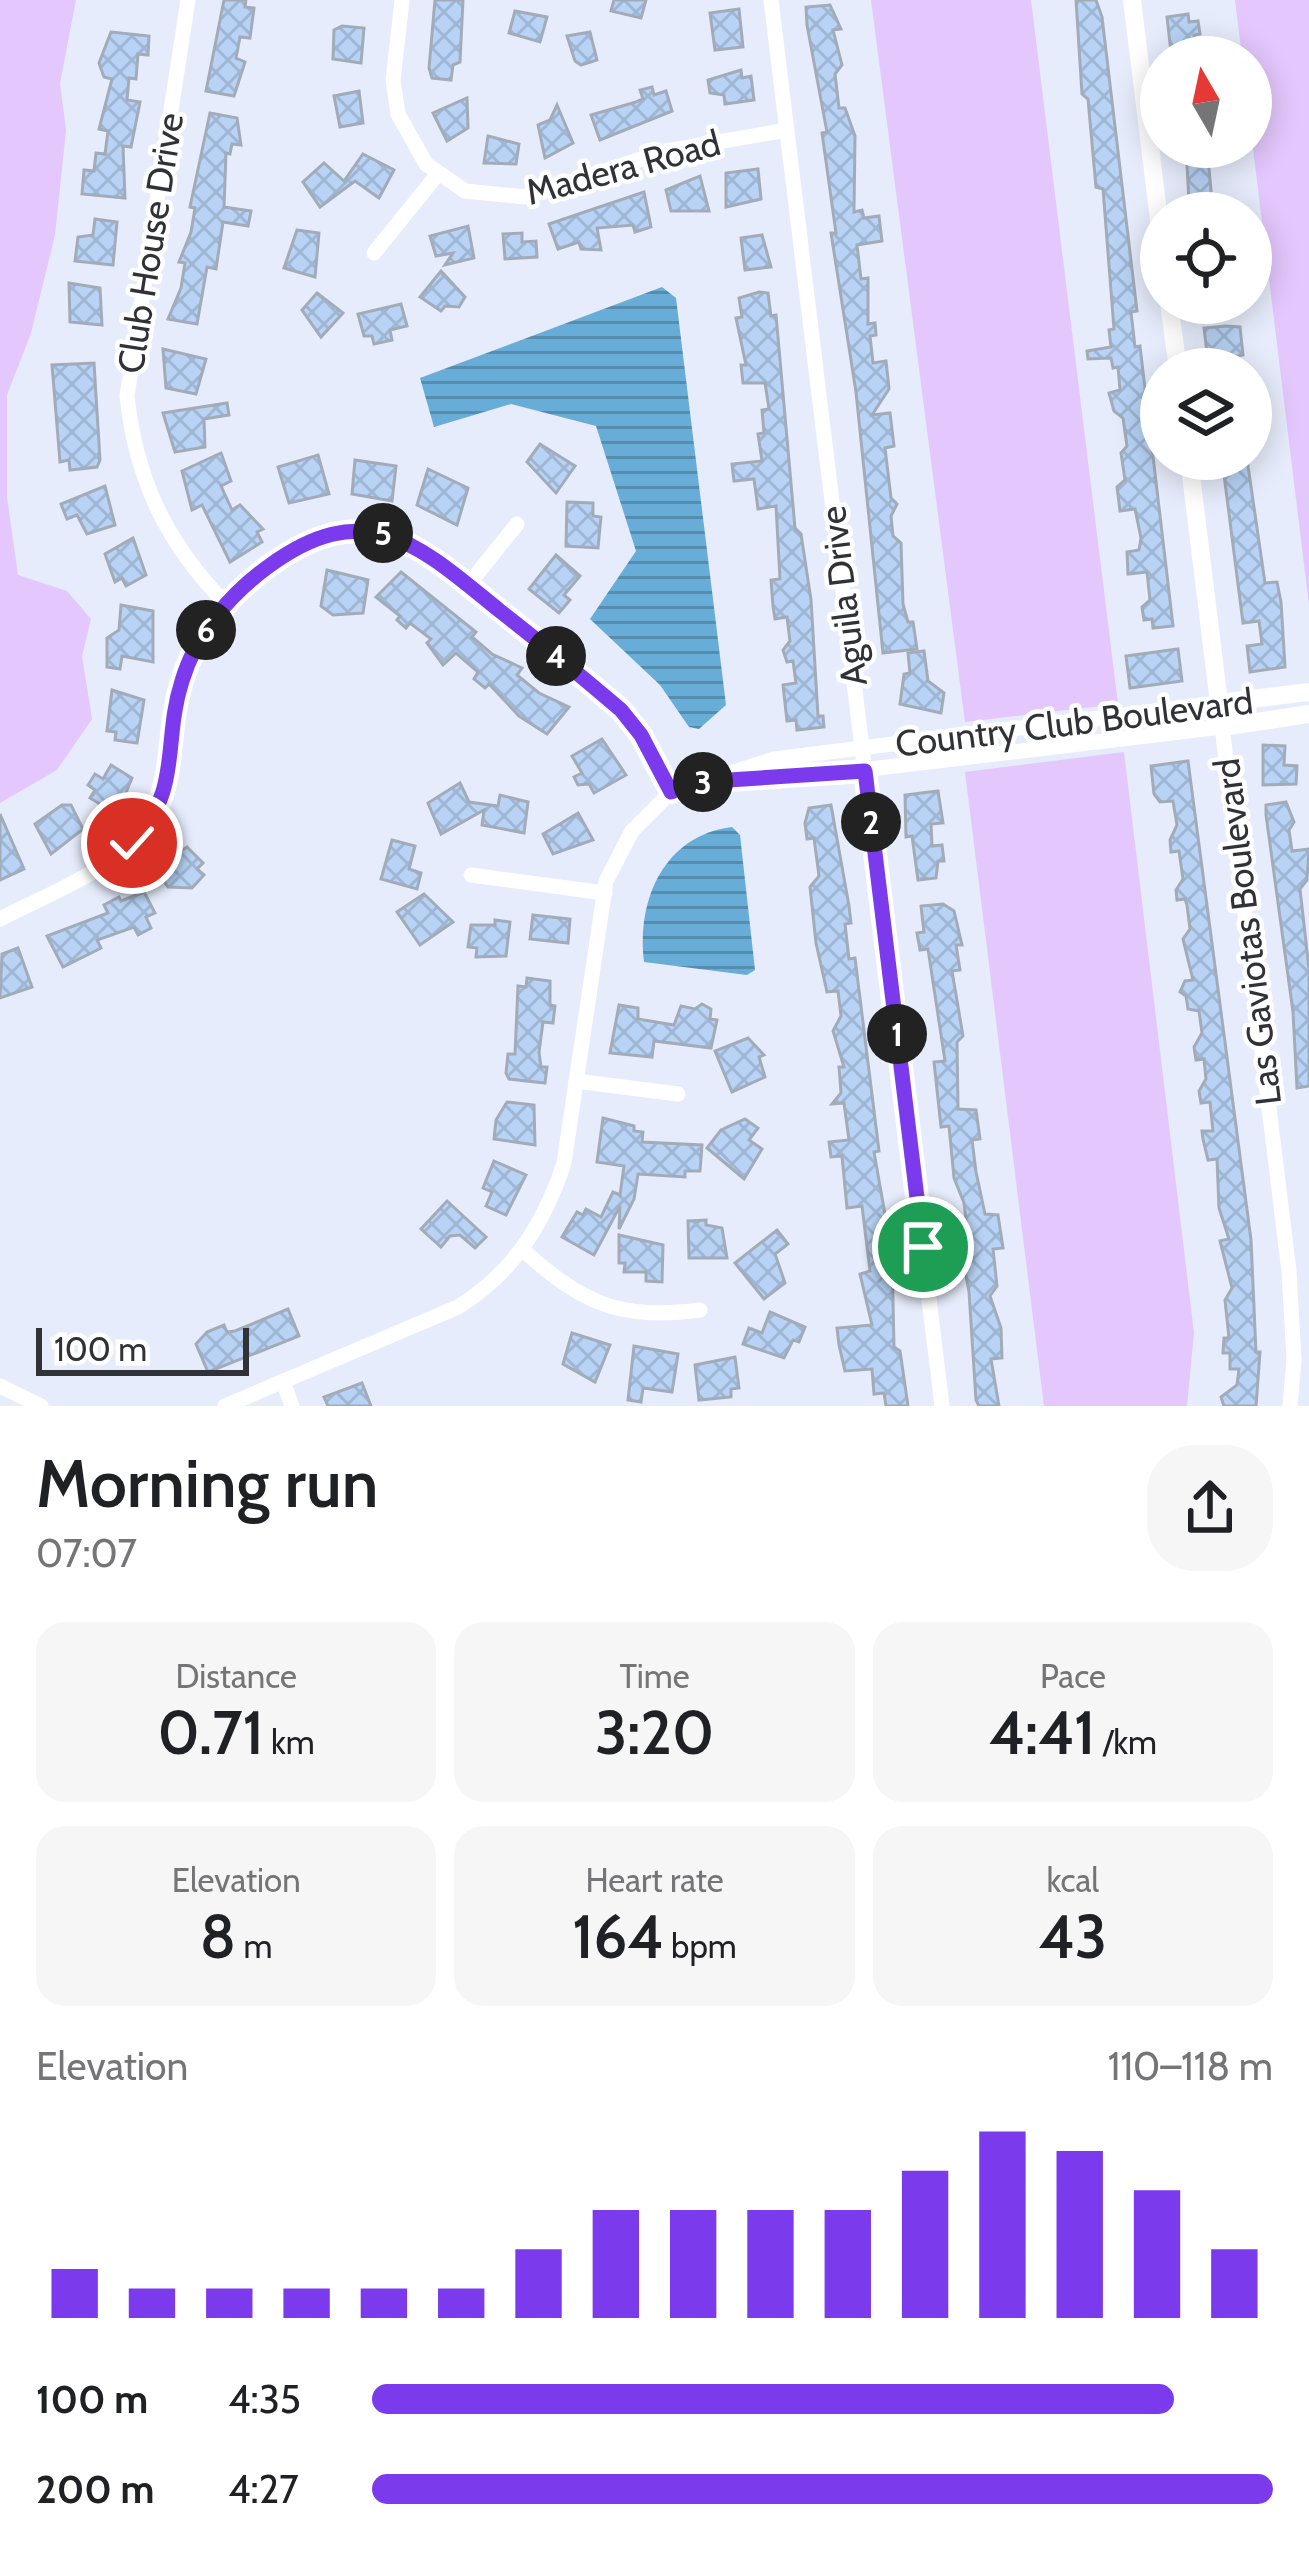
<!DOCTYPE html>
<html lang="en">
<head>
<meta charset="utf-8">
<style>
  body { margin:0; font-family:Cabin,sans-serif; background:#f6f6f6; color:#202124; height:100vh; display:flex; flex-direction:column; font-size:45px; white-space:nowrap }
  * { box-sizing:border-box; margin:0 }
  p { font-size:39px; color:#757577 }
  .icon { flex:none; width:66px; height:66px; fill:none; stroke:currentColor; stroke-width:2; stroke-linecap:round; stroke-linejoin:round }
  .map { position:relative; height:1406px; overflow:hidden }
  .details { display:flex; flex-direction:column; background:#fff; flex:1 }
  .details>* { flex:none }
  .needle { width:78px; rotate:351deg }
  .tools { position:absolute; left:1140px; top:36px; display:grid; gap:24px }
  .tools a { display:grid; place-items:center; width:132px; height:132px; border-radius:50%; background:#fff; box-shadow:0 6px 30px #0003; font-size:60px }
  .scale { position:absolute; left:36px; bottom:30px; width:213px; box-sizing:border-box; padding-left:12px; border:6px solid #303238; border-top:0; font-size:33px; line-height:42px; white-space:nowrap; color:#303238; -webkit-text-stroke:9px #fff; paint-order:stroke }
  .pin { position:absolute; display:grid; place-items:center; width:102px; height:102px; color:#fff; margin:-51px; border:6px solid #fff; border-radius:50%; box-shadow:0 3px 12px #0007 }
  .km { position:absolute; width:60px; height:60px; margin:-30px; border-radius:50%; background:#222; color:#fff; font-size:33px; line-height:60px; text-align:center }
  .round { display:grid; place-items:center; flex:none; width:126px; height:126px; border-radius:48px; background:#f6f6f6 }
  .summary { display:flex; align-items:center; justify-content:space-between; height:204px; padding:0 36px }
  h1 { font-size:66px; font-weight:600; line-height:90px }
  .metrics { display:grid; grid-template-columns:repeat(3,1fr); gap:18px; height:204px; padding:12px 36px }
  .metrics div { display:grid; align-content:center; border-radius:30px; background:#f6f6f6; text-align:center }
  .metrics b { font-size:60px; font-weight:600 }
  .metrics small { font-size:33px; font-weight:400 }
  .metrics p { font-size:33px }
  .chart { height:336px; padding:24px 36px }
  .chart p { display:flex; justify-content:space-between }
  .chart svg { width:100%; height:216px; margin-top:12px; stroke:#7c3aed; stroke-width:6 }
  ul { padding:0 36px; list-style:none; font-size:39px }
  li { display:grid; grid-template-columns:192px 144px 1fr; align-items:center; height:90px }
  li i { height:30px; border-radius:15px; background:#7c3aed }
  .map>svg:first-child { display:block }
</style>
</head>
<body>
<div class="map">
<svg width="1309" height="1406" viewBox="0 0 1309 1406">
  <defs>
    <pattern id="water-rules" width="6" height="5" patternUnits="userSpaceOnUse" patternTransform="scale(3)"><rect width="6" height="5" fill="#67add7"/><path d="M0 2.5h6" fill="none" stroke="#558daf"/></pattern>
    <pattern id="building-cross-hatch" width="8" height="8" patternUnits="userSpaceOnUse" patternTransform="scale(3)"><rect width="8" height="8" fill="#b8d3f5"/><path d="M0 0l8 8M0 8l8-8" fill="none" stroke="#9eb6d3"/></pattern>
  </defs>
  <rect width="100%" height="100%" fill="#e7ecfc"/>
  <g fill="#e4c7fd">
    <polygon points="0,0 76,0 60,83 66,130 55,235 31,333 7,395 7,497 18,575 67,591 91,619 82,656 92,719 57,770 0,803"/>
    <polygon points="871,0 1031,0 1118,704 965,722"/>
    <polygon points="1235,0 1309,0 1309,605 1251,132 1251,57 1242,57"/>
    <polygon points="1124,752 1194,1333 1187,1406 1044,1406 965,772"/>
  </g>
  <g fill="url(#water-rules)">
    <polygon points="662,287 676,298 726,705 699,729 689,727 660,685 590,619 636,551 596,426 511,404 434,427 420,378"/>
    <path d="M 732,827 L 740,835 L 755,970 L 747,975 L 644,962 C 636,899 665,835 732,827 Z"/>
  </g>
  <g fill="url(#building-cross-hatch)" stroke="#a2acb9" stroke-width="3">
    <polygon points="224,0 246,0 245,7 254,8 250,38 240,37 236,58 245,62 234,96 206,91"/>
    <polygon points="435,0 463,0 460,62 453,65 451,80 432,78 429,68"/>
    <polygon points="614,0 646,0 641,18 611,11"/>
    <polygon points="1076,0 1096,0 1102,17 1137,311 1131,312 1135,347 1140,346 1173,626 1153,628 1152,619 1144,620 1142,607 1150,600 1147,572 1128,574 1127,552 1139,550 1141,538 1135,509 1120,511 1117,487 1125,480 1121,453 1127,446 1123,418 1114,411 1109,393 1120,390 1118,367 1113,368 1111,358 1088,359 1087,351 1111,347 1109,330 1114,329 1103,189 1096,187 1088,99 1082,94"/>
    <polygon points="830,5 841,29 833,30 842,65 835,74 839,108 845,108 855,136 854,212 862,210 864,218 879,216 882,241 857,245 861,279 868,278 868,324 875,323 876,335 870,336 873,363 886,361 889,389 872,415 890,413 894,446 885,448 891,498 897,504 891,516 893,536 901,543 903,604 908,622 913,622 917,649 883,653 856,392 831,233 836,233 822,133 827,132 807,25 806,7"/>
    <polygon points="739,9 743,47 715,50 710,13"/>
    <polygon points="515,11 547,17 540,42 509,33"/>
    <polygon points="1188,14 1189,22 1198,21 1200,34 1194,35 1193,49 1171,52 1167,17"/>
    <polygon points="342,26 364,28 361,63 333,59 334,30"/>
    <polygon points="111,32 149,36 148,55 138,54 136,79 129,78 127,100 140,102 131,147 123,146 125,198 82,194 84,170 94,171 96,153 105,154 108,131 99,129 112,79 104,77 99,63"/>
    <polygon points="590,32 597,60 581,65 575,61 567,36"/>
    <polygon points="741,70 742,78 751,76 754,100 725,104 724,95 710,93 708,80"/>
    <polygon points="652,87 654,95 666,91 672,111 600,140 591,115 636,102 643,99 640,90"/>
    <polygon points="359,91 363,123 340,127 334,96"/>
    <polygon points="467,98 468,128 447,141 433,113"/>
    <polygon points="557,105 573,143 545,158 538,125 550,120"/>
    <polygon points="210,113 237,118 241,145 232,144 230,154 226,153 224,207 251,211 248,226 223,222 216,269 207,267 197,324 168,319 181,288 185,263 179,262 191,232 195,208 190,207"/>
    <polygon points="488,136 519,144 516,164 484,163"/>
    <polygon points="1186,147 1207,147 1212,201 1189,201"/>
    <polygon points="363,154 394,170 379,198 355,181 320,207 303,182 324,163 344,181"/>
    <polygon points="758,169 761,199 726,207 726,173"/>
    <polygon points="700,176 709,211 671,211 666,190"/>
    <polygon points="644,192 651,227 635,232 633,225 597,228 601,250 581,249 579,242 558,249 549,224"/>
    <polygon points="95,219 117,222 113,265 75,261 78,237 93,235"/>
    <polygon points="468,226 474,258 445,265 453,253 436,256 430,236"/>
    <polygon points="297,230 319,233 315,277 284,268"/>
    <polygon points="522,233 522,242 536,241 537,257 505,259 503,234"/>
    <polygon points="762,235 771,267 745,270 741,238"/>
    <polygon points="441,271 465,297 459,307 445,306 441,311 420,297"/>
    <polygon points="69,283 100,288 102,325 70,322"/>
    <polygon points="759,292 768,293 771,316 776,315 795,528 801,534 811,600 818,716 823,716 824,727 797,730 796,720 787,721 783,685 796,683 793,661 787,662 783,650 790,641 787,617 775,619 773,606 771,580 780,579 776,506 758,509 754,479 734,481 732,464 762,461 758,434 764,433 762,410 769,409 765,383 743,383 741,365 746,365 736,318 742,317 739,298"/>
    <polygon points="317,293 343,313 321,337 302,310"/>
    <polygon points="401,304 407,326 390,330 392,340 374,344 372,336 364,336 358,314"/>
    <polygon points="1226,326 1240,327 1243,355 1208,361 1204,328"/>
    <polygon points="163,349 206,359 196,394 166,388"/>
    <polygon points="94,363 100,460 97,467 70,470 69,460 60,462 52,365"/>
    <polygon points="227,403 229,415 204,419 205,447 175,452 163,413"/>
    <polygon points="540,444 575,466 556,493 527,462"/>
    <polygon points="221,453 231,481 221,486 232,510 240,505 263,529 257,532 262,542 230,562 202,505 192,510 182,471"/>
    <polygon points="318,455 329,494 289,503 278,467"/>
    <polygon points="1222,459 1247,459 1265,583 1277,582 1281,602 1285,667 1250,672 1247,646 1262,644 1259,621 1243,623"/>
    <polygon points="355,460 396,466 392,501 352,494"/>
    <polygon points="428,469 468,488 457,525 417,505"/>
    <polygon points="105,486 115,525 87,534 77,515 67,519 61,504"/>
    <polygon points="567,502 593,503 593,516 601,517 598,548 566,546"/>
    <polygon points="133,538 146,575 126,586 122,578 115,582 105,554"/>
    <polygon points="556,555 580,576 564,595 570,600 559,613 529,589"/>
    <polygon points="327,570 368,580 363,613 333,615 321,606"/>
    <polygon points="401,572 476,632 472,637 492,654 522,668 517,675 539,693 569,707 547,734 519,716 489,684 485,688 474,679 478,672 456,653 443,665 427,643 431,639 410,623 406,628 397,620 400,616 376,597"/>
    <polygon points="121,605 153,611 153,662 122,656 120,669 107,667 107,638 119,630"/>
    <polygon points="1178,649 1182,681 1130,688 1126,656"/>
    <polygon points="924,651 928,681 944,693 941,713 900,704 904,674 910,673 908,653"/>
    <polygon points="112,690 144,700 137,743 115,740 116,732 107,731"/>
    <polygon points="602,739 626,775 594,793 589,784 578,785 574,777 582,773 572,756"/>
    <polygon points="1263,745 1285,746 1284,765 1297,766 1296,784 1263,785"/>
    <polygon points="1188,761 1251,1240 1256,1352 1260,1352 1256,1406 1224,1406 1221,1397 1237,1385 1239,1369 1230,1369 1230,1353 1223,1353 1224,1338 1229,1338 1225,1300 1232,1288 1220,1241 1229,1239 1219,1208 1217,1159 1208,1160 1203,1139 1202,1131 1213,1131 1210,1102 1201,1103 1199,1091 1206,1079 1204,1059 1196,1060 1194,1047 1202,1033 1199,1011 1188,1009 1186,996 1180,992 1185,981 1193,980 1183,939 1190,929 1187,905 1185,899 1177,900 1176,890 1183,879 1179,851 1171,852 1170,840 1177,825 1173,801 1160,802 1154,794 1151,766"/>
    <polygon points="111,765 132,778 117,814 90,798 95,790 88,785 95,774 103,779"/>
    <polygon points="460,783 469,802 498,806 500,795 528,802 524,833 482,825 484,810 441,834 428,803"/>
    <polygon points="938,791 943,823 931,824 932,846 942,845 944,861 938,861 936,878 918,880 912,836 906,837 905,795"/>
    <polygon points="1286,802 1294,822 1289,830 1292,851 1309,849 1307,880 1300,889 1309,969 1309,1086 1297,1088 1293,1012 1266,815 1266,805"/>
    <polygon points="62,805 71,805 83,829 51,854 35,824"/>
    <polygon points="831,805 849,906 851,923 845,924 849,959 855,958 879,1151 874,1152 892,1254 894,1347 900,1351 908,1406 886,1406 884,1393 874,1394 872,1369 845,1371 839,1345 837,1328 872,1325 860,1274 870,1271 862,1206 847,1208 842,1156 831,1157 829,1142 849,1140 844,1103 832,1104 841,1093 839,1067 844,1067 833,1031 841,1016 838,991 827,992 816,943 810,887 819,876 814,838 807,839 805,823 809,808"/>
    <polygon points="578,813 593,840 553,854 543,834"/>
    <polygon points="0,814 24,869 0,880"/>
    <polygon points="392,840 415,846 409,869 421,873 417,889 381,879"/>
    <polygon points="187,847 203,863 197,869 204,875 192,888 168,887 155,869"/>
    <polygon points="144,892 155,913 146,917 151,928 138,935 134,927 97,940 101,948 63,967 47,936 108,913 104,905 119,897 121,901"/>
    <polygon points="424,894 453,922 420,945 397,912"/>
    <polygon points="943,904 954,911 962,945 956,945 960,970 952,971 963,1036 957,1042 958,1109 976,1110 980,1139 972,1140 976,1172 985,1214 998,1215 1003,1248 993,1249 997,1286 990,1296 1001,1328 1002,1358 991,1359 999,1406 979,1406 976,1400 969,1292 959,1237 968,1236 964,1203 954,1178 949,1126 941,1127 934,1062 945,1061 928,949 920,950 917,933 924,932 921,906"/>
    <polygon points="533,915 570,919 568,943 530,939"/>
    <polygon points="495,920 510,922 506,956 476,957 477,948 468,947 471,925 495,925"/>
    <polygon points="18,948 32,987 0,998 2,954"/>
    <polygon points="527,978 550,981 550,1005 555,1006 553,1023 543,1022 539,1052 541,1067 547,1067 545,1083 509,1079 506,1073 508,1054 515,1054 518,986 526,987"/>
    <polygon points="702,1004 711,1009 710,1019 717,1020 711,1048 654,1041 652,1057 610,1053 619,1005 638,1008 638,1019 674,1025 681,1006 695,1009"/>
    <polygon points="748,1038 764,1055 759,1057 765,1077 732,1092 715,1051"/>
    <polygon points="507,1102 534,1105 535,1145 494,1139 496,1120"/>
    <polygon points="603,1118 634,1126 634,1131 643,1132 642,1142 702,1145 700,1171 685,1171 685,1177 638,1174 634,1199 619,1229 620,1206 594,1255 562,1237 577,1212 583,1215 586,1209 601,1217 613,1192 620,1195 624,1166 597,1162"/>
    <polygon points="745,1119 758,1128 749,1140 762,1149 744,1179 707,1148 721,1130"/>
    <polygon points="494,1161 526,1175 506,1215 486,1206 492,1192 483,1188"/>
    <polygon points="447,1201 486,1237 475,1248 460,1235 450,1236 441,1247 421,1229"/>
    <polygon points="706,1220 706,1225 722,1228 727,1258 689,1258 688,1221"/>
    <polygon points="777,1230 788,1244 775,1254 785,1283 764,1299 735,1263"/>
    <polygon points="619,1235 663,1245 662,1282 646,1281 646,1272 624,1272 625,1263 619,1263"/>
    <polygon points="288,1309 299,1336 208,1372 196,1344 207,1332 224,1325 227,1332 235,1331"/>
    <polygon points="770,1312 805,1327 799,1342 793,1340 784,1358 743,1344 749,1328 762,1333"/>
    <polygon points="572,1333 610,1345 595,1382 563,1364"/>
    <polygon points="634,1346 678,1354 672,1392 643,1388 641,1402 628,1400"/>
    <polygon points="735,1357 739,1388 731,1389 731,1397 699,1400 695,1365"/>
    <polygon points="362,1383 371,1406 328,1406 324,1397"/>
  </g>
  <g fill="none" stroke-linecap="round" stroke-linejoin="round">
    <g stroke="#fff" stroke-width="15">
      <path d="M 188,0 L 127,396 C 136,480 167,544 226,604"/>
      <polyline points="402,0 393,80 398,114 426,164 465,191 525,197 666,151 787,130"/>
      <polyline points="771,0 942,1406"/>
      <polyline points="374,253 437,175"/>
      <polyline points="468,585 517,524"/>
      <polyline points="713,782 761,782 1222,727 1289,1271 1294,1360 1290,1406"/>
      <polyline points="471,875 605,893"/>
      <path d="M 0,919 C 50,893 110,872 146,828 C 184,782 168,715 189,662 C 205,622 236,590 270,565 C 306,539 344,522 389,534 C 439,547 575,670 621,710 L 641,735 L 671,792"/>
      <polyline points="576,1081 678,1094"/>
      <path d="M 523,1250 C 583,1304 619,1320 700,1310"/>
      <polyline points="283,1381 292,1406"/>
      <polyline points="0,1386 41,1406"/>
      <path d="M 225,1406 L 458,1307 C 513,1273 544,1224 564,1163 L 606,881 L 632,831 L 671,792 L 774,759 L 1219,703"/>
    </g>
    <g stroke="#fff" stroke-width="18">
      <polyline points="1132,0 1161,236"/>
      <polyline points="1169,303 1178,369"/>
      <polyline points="1189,459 1222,727 1309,714"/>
      <polyline points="1219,703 1309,692"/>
    </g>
  </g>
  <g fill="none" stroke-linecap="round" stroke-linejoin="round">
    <defs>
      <path id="route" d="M 132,843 C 183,789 162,743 182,681 C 196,634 230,594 269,566 C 368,494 420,546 500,611 C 541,643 581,676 621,710 L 641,735 L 671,792 L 698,782 L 865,771 L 923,1247"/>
    </defs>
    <use href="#route" stroke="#fff" stroke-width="24"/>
    <use href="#route" stroke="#7c3aed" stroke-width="15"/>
  </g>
  <g text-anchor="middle" stroke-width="9" stroke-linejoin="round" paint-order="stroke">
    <g font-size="36" fill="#303238" stroke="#fff">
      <text transform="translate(623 167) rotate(-15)" y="13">Madera Road</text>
      <text transform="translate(150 243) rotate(-81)" y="13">Club House Drive</text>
      <text transform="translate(843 596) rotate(-97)" y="13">Aguila Drive</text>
      <text transform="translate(1074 722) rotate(-7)" y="13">Country Club Boulevard</text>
      <text transform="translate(1247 932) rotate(-97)" y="13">Las Gaviotas Boulevard</text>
    </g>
  </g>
</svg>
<div class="tools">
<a><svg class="needle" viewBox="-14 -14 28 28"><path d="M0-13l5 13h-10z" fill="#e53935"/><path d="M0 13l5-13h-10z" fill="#757577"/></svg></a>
<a><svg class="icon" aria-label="locate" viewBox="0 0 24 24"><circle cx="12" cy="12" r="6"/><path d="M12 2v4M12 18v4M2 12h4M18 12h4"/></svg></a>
<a><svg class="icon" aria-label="layers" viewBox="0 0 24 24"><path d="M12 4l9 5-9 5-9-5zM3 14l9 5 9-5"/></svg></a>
</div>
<div class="scale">100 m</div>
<div class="pin" style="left:923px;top:1247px;background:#1e9e55"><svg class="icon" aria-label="arrive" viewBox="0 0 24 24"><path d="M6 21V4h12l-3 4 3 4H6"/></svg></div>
<div class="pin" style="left:132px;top:843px;background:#d93025"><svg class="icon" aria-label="check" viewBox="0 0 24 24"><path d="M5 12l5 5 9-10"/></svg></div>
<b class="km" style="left:897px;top:1034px">1</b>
<b class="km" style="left:871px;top:822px">2</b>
<b class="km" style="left:703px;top:782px">3</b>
<b class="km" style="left:556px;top:656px">4</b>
<b class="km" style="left:383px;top:533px">5</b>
<b class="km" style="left:206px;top:630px">6</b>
</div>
<section class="details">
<div class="summary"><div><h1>Morning run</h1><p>07:07</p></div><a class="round"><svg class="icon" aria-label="share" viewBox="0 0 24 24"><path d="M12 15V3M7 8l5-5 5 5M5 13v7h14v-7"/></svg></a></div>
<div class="metrics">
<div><p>Distance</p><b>0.71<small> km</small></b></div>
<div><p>Time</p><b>3:20</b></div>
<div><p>Pace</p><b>4:41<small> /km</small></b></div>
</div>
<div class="metrics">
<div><p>Elevation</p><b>8<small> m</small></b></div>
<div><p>Heart rate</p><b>164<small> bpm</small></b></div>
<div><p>kcal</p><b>43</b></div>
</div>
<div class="chart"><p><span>Elevation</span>110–118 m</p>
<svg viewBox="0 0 160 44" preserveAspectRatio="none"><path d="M5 44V34M15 44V38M25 44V38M35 44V38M45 44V38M55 44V38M65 44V30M75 44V22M85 44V22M95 44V22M105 44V22M115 44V14M125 44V6M135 44V10M145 44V18M155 44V30"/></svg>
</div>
<ul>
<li><b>100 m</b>4:35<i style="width:89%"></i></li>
<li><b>200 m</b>4:27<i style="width:100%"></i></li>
</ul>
</section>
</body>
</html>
